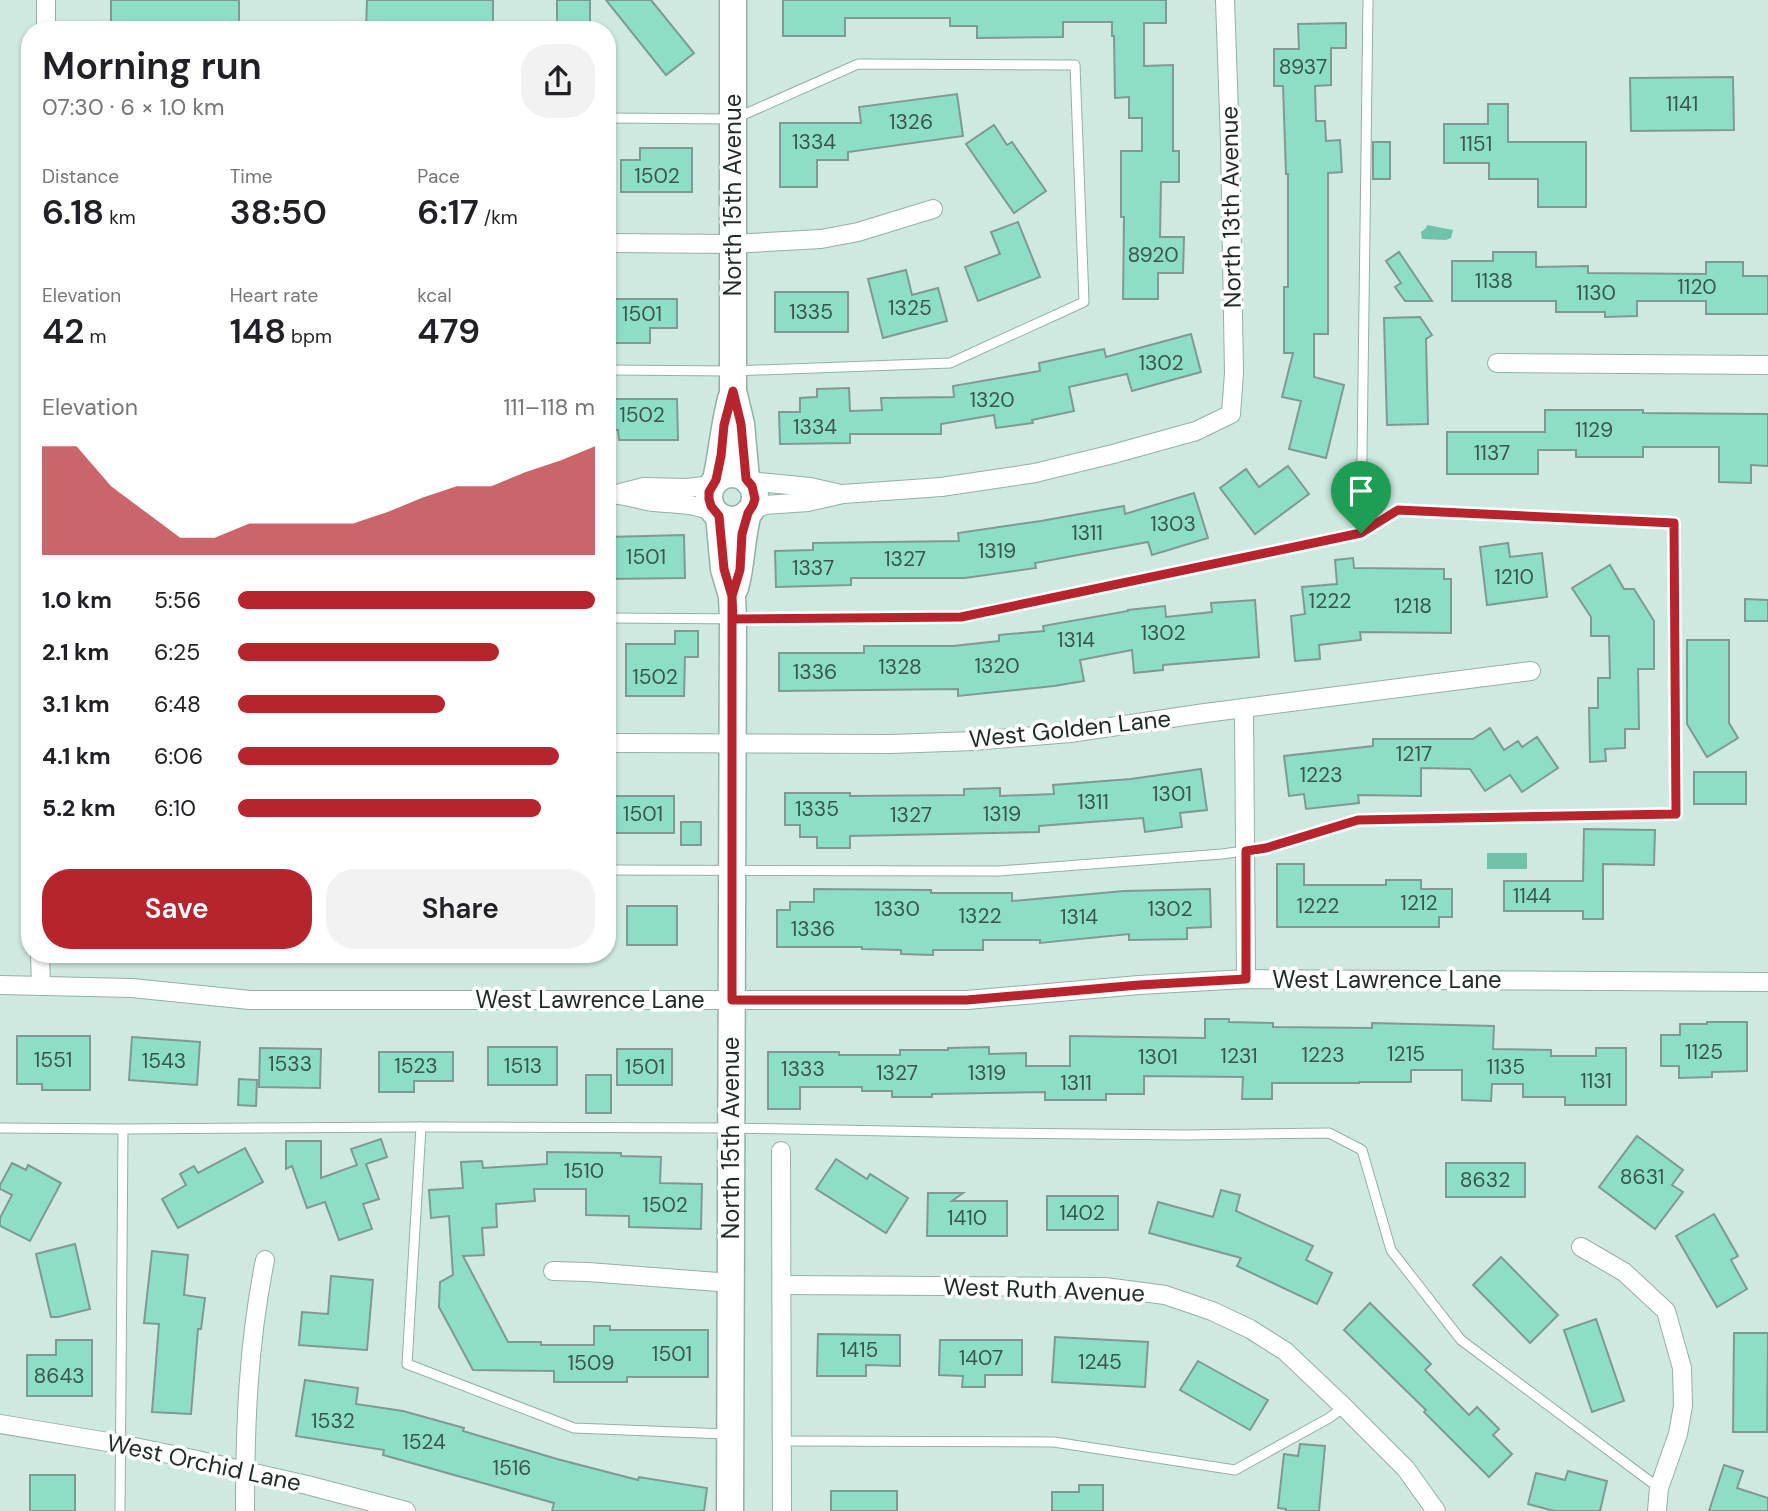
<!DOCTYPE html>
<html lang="en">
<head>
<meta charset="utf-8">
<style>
  body { margin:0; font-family:"DM Sans",sans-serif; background:#f2f2f2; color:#202124; height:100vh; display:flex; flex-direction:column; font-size:26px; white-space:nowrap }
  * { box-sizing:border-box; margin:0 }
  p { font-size:23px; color:#757577 }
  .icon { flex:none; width:38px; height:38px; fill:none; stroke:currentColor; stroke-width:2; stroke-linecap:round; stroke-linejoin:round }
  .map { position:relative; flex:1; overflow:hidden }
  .details { position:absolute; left:21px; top:21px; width:595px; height:942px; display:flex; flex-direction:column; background:#fff; border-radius:28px; box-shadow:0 2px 5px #0004 }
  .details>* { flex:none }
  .pin { position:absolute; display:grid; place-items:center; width:60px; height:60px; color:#fff; margin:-72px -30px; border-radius:50% 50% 50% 0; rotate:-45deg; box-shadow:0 0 7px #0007 }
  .pin .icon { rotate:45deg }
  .round { display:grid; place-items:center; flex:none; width:74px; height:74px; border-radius:28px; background:#f2f2f2 }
  .summary { display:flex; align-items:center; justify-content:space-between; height:119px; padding:0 21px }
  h1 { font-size:38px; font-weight:600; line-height:52px }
  .figures { display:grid; grid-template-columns:repeat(3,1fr); gap:10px; height:119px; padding:7px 21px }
  .figures div { display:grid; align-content:center }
  .figures b { font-size:35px; font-weight:600 }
  .figures small { font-size:19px; font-weight:400 }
  .figures p { font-size:19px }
  .chart { height:196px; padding:14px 21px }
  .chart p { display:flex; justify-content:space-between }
  .chart svg { width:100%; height:126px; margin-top:7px; fill:#b6252e; opacity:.7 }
  .action { display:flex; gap:14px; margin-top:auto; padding:14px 21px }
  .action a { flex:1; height:80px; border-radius:28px; background:#b6252e; color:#fff; font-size:28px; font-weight:600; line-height:80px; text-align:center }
  .action a+a { background:#f2f2f2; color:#202124 }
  ul { padding:0 21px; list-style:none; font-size:23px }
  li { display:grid; grid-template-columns:112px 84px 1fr; align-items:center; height:52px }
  li i { height:18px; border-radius:9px; background:#b6252e }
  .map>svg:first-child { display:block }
</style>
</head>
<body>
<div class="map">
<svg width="1768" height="1511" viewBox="0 0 1768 1511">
  <rect width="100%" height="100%" fill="#cde9e0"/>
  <g fill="#71c2ab">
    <polygon points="1427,225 1453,230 1451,238 1446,240 1422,239 1421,232 1426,228"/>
    <rect x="1487" y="853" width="40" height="16"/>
  </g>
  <g fill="#8ddec7" stroke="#809a92" stroke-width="2">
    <polygon points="111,0 239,0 239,25 162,24 162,30 111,30"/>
    <polygon points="367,0 493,0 493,25 408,24 408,30 366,30"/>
    <rect x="557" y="0" width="33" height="30"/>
    <polygon points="606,0 651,0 694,53 666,75"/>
    <polygon points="783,0 1166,0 1166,23 1144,23 1144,66 1173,65 1173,151 1179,151 1179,182 1161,182 1160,237 1184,237 1183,273 1158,273 1158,299 1123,299 1124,217 1121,217 1121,151 1142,151 1142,118 1129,118 1129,97 1115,98 1114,36 1112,36 1112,22 1063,22 1063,37 977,38 977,26 950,26 950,18 845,18 845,36 783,36"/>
    <polygon points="1346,23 1346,48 1331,48 1331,85 1315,86 1316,121 1325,121 1326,141 1340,140 1342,172 1328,173 1328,334 1314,334 1314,377 1344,385 1326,458 1289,449 1301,401 1282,397 1293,353 1284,353 1284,287 1288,287 1288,174 1286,174 1283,86 1274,86 1274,49 1299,49 1298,24"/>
    <polygon points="1733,77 1734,130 1631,131 1630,78"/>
    <polygon points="957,94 963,136 848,152 848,160 817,160 817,187 780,187 780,123 861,123 859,107"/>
    <polygon points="1488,104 1508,104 1508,142 1586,142 1586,207 1538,207 1538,179 1489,179 1489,163 1444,163 1444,124 1488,124"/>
    <polygon points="994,125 1007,145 1012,142 1046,191 1014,213 966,144"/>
    <rect x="1373" y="142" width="17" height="37"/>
    <polygon points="640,148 692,148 692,192 621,192 621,160 640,160"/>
    <polygon points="1018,222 1040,277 978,301 965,267 1000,254 991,232"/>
    <polygon points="1399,252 1432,301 1405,301 1395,287 1401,283 1386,261"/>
    <polygon points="1493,252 1536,252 1536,267 1588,266 1588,273 1706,274 1706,262 1743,262 1743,276 1768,276 1768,314 1706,314 1706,301 1637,301 1637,316 1605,317 1605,312 1556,312 1556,301 1452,301 1452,261 1493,261"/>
    <polygon points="906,270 912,295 938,288 947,321 883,338 868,279"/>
    <rect x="775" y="292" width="73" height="40"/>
    <polygon points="607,299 677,299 677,328 650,328 650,343 607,343"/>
    <polygon points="1420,317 1432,335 1426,339 1428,424 1387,425 1384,318"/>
    <polygon points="1191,334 1201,372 1132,391 1127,374 1069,387 1074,411 1032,420 1033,423 996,428 994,415 941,424 941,434 850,434 850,443 780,444 779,412 800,412 800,398 817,397 817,389 849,388 850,411 882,410 881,398 954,397 953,386 1040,371 1039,363 1104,349 1106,357"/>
    <polygon points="607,399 677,399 678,440 619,440 618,430 607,430"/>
    <polygon points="1545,410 1643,410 1643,413 1768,414 1768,466 1751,465 1751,483 1719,482 1719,447 1643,447 1643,457 1576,457 1576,450 1538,450 1538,474 1447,474 1447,432 1545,432"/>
    <polygon points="1288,466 1309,494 1255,534 1220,488 1246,469 1259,487"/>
    <polygon points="1194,493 1208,538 1152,555 1148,542 1035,563 1036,568 965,578 851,578 851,585 776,587 775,551 813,550 813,543 959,541 958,533 1041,521 1124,506 1125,514"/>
    <polygon points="684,535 685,578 607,579 607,537"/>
    <polygon points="1508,543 1510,557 1542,553 1547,597 1487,605 1480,547"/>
    <polygon points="1353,558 1354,568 1444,569 1444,579 1451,579 1451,633 1360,632 1361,640 1319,645 1320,659 1295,661 1291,616 1305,614 1302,587 1337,584 1335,560"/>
    <polygon points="1610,565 1624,589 1634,589 1654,621 1654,669 1638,669 1639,729 1625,729 1625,748 1605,749 1606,761 1590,762 1589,708 1598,708 1598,678 1610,678 1609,636 1591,636 1591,617 1572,588"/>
    <polygon points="1745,599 1768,600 1768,621 1745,621"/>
    <polygon points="1255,600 1259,657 1163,665 1163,670 1134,673 1132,650 1080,660 1084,681 1054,686 958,696 958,689 779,691 779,653 864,653 864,646 953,646 999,641 999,635 1044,631 1043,626 1128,611 1128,610 1165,606 1166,617 1212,612 1211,603"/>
    <polygon points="675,631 698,631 698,657 685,657 684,696 626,696 626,644 675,644"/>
    <polygon points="1687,640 1729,640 1729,723 1738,738 1707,757 1687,724"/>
    <polygon points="1490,728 1504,750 1518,741 1522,747 1537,737 1558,768 1522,792 1510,775 1485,791 1470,769 1421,768 1421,796 1358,795 1359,803 1306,809 1304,794 1289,796 1284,756 1373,746 1373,739 1473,739"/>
    <polygon points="1201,769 1207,810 1180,813 1182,827 1145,832 1143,818 1039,826 1039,832 850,836 850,848 817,848 817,837 800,837 800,825 785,825 785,793 850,793 850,796 964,795 964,789 1000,788 1000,796 1054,794 1053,785 1131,779"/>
    <rect x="1694" y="772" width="52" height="32"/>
    <rect x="612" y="796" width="62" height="37"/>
    <rect x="681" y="822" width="20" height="23"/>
    <polygon points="1584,829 1655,830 1654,865 1603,864 1603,919 1583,919 1583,911 1504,911 1504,881 1583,881"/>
    <polygon points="1277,864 1304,864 1304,885 1386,885 1386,880 1421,880 1421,889 1452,889 1452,917 1439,917 1439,927 1277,927"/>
    <polygon points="814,889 931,890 931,893 1012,893 1012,901 1124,891 1210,889 1211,927 1187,928 1187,939 1129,940 1129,934 1040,943 1040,940 983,940 983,950 933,950 933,955 901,954 901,950 862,949 862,947 777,947 777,910 790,910 790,902 814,902"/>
    <rect x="627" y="906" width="50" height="39"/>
    <polygon points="1205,1019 1229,1019 1229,1022 1273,1023 1273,1027 1372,1028 1372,1023 1494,1026 1493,1049 1551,1050 1551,1056 1596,1056 1596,1048 1626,1048 1626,1105 1565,1105 1565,1097 1523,1097 1523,1084 1492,1084 1491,1101 1462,1100 1462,1070 1411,1070 1411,1082 1359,1082 1359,1083 1272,1083 1272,1099 1242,1099 1243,1077 1144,1076 1144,1094 1106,1094 1106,1100 1045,1100 1045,1092 932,1094 932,1097 892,1097 892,1091 862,1091 862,1087 800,1087 800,1109 768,1109 768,1052 839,1052 839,1055 900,1055 900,1050 948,1050 948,1048 989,1047 989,1054 1026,1053 1026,1066 1070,1066 1070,1036 1205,1038"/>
    <polygon points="1707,1022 1747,1022 1747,1071 1712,1072 1712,1077 1679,1078 1679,1066 1661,1066 1661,1035 1680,1035 1680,1024 1707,1024"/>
    <polygon points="17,1036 90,1036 90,1090 42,1090 42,1084 17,1084"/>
    <polygon points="132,1037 200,1042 197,1085 129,1080"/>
    <rect x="488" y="1047" width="69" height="38"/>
    <polygon points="260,1048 321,1049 320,1088 259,1087"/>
    <rect x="617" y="1049" width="55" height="36"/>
    <polygon points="379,1052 453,1052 453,1081 414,1081 414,1092 379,1092"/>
    <rect x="586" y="1075" width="25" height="38"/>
    <polygon points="239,1079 257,1080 256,1106 238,1105"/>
    <polygon points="1637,1136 1683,1170 1672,1185 1683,1192 1655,1229 1599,1187"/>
    <polygon points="381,1139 387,1157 366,1164 379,1199 363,1204 372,1229 339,1240 325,1202 307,1208 292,1166 286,1169 286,1141 321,1141 321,1178 357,1165 351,1149"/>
    <polygon points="245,1148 263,1182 178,1228 162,1199 186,1185 180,1174 194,1166 198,1173"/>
    <polygon points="547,1152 621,1153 621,1156 661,1157 660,1183 702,1184 701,1229 629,1227 629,1216 586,1215 586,1189 534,1189 535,1201 496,1204 497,1227 482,1228 484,1255 463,1256 508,1342 541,1342 541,1345 594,1345 594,1326 610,1326 610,1330 708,1330 708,1377 627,1377 627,1382 554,1382 554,1371 473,1370 439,1307 440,1282 453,1275 449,1216 431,1218 429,1190 463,1188 461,1162 482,1161 483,1168 547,1164"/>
    <polygon points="836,1159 867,1179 870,1174 908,1198 886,1233 816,1189"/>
    <polygon points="12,1163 26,1170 28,1165 61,1183 30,1241 0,1226 0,1218 12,1195 0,1189 0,1185"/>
    <rect x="1446" y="1163" width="79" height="34"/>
    <polygon points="1221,1190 1240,1195 1236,1211 1313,1246 1306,1260 1332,1273 1317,1304 1237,1266 1241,1258 1149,1233 1158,1202 1213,1217"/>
    <polygon points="928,1193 963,1193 952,1201 1007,1201 1007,1236 927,1236"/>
    <rect x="1047" y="1196" width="71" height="34"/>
    <polygon points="1714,1214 1738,1256 1731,1260 1747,1289 1717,1307 1676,1236"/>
    <polygon points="75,1244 90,1309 58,1317 51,1317 36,1254"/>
    <polygon points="152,1251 188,1255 184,1295 205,1298 201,1329 198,1329 191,1414 152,1412 159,1324 144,1323"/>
    <polygon points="1501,1257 1558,1315 1530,1343 1473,1285"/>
    <polygon points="331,1276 373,1280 367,1350 299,1345 302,1312 328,1314"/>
    <polygon points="1370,1303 1431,1364 1425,1370 1469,1415 1477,1407 1499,1429 1493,1435 1512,1454 1489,1477 1424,1412 1426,1410 1344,1330"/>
    <polygon points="1596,1319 1624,1401 1592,1412 1564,1330"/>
    <polygon points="1734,1333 1768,1333 1767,1432 1733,1432"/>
    <polygon points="818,1334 900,1335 900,1366 866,1365 866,1376 817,1376"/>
    <polygon points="1055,1337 1148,1342 1145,1387 1052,1382"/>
    <polygon points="56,1340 92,1340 92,1396 27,1396 27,1355 56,1355"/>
    <polygon points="940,1340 1022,1340 1022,1375 985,1375 985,1387 962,1387 963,1376 939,1375"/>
    <polygon points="1198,1361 1268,1400 1250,1430 1180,1390"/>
    <polygon points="305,1380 358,1388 356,1404 403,1411 464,1428 463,1431 557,1459 638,1480 639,1477 707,1488 704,1511 552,1511 554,1503 383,1455 384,1450 296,1436"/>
    <polygon points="1300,1444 1325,1446 1319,1511 1286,1511 1286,1509 1278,1508 1284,1454 1298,1456"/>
    <polygon points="1724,1465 1743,1471 1737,1488 1768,1498 1768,1511 1709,1511"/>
    <polygon points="1568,1471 1607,1481 1600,1511 1554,1511 1528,1504 1536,1473 1565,1480"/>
    <rect x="30" y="1475" width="45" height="36"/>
    <polygon points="1079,1485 1103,1485 1103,1511 1052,1511 1052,1492 1079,1492"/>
    <rect x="831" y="1491" width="66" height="20"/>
  </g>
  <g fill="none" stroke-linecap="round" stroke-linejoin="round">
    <defs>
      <g id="lane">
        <polyline points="607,118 734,119 858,64 1075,65 1084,302 950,363 733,371 607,370"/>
        <polyline points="1361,533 1368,0"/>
        <polyline points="607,618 753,619 961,617 1361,533 1398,510 1674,523 1676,814 1358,820 1266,848 1222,854 999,871 607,870"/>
        <polyline points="421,1127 407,1364 574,1428 726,1434"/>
        <polyline points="0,1128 123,1129 120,1511"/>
        <polyline points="123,1129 421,1127 731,1128 989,1133 1185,1135 1329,1133 1362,1150 1391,1250 1461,1340 1659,1488"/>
        <polyline points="781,1441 1054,1442 1235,1470 1329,1418 1344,1407"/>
      </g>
      <g id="street">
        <polyline points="46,30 46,0"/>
        <polyline points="607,243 733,244 821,239 858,232 933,209"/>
        <polyline points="1497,363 1768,365"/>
        <polyline points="748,481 810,487 837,493"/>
        <polyline points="620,493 644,487 687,488 712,485"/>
        <path d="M 607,494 C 621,494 634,498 647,501 C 673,505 690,501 715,513"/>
        <polyline points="750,511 765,505 808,502 843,494 941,487 1035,473 1113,454 1196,431 1231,414 1234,373 1230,141 1225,0"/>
        <polyline points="1244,708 1246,979"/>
        <polyline points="607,743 891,744 974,741 1070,733 1205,713 1531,671"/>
        <polyline points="40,954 41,986"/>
        <polyline points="0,985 132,988 250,1000 967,1000 1139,985 1246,979 1768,982"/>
        <polyline points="781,1151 782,1511"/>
        <polyline points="1581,1247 1624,1272 1666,1311 1682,1368 1683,1406 1678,1434 1659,1488 1657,1511"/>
        <polyline points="553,1271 588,1272 731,1283"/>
        <polyline points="782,1285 1105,1287 1165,1295 1212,1311 1250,1329 1285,1351 1344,1407 1406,1469 1436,1511"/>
        <polyline points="0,1424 120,1444 193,1459 307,1485 406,1511"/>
        <path d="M 245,1511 C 245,1426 248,1344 265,1260"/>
      </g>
      <g id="secondary">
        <polyline points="733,0 733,391 741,424 746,479"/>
        <circle cx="732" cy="497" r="23"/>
        <path d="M 716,480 C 722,453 724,426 731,399"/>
        <polyline points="719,516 724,569 732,596 733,619 730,1511"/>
        <path d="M 735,588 C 742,563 741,538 748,513"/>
      </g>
    </defs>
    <use href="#lane" stroke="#95afa7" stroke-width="11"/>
    <use href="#street" stroke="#95afa7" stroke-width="20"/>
    <use href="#secondary" stroke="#95afa7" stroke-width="29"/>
    <use href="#lane" stroke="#fff" stroke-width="9"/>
    <use href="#street" stroke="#fff" stroke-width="18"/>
    <use href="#secondary" stroke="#fff" stroke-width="26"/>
  </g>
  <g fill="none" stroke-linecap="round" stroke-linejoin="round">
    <defs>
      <polyline id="route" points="1361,533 961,617 733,619 732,596 740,570 742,534 748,513 753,505 755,499 752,486 746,479 741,424 733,391 724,425 721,456 716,480 709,492 709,499 711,506 719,516 724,569 732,596 732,1000 967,1000 1139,985 1246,979 1246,851 1266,848 1358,820 1676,814 1674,523 1398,510 1361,533"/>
    </defs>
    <use href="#route" stroke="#fff" stroke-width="14"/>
    <use href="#route" stroke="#b6252e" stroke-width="9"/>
  </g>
  <g text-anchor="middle" stroke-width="7" stroke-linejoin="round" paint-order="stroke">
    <g font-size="21" fill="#3a564e">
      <text x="1303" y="74">8937</text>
      <text x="1682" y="111">1141</text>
      <text x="911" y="129">1326</text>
      <text x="814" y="149">1334</text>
      <text x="1476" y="151">1151</text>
      <text x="657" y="183">1502</text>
      <text x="1153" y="262">8920</text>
      <text x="1494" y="288">1138</text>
      <text x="1697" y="294">1120</text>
      <text x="1596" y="300">1130</text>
      <text x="910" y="315">1325</text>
      <text x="811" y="319">1335</text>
      <text x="642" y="321">1501</text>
      <text x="1161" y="370">1302</text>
      <text x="992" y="407">1320</text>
      <text x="642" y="422">1502</text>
      <text x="815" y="434">1334</text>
      <text x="1594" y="437">1129</text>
      <text x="1492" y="460">1137</text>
      <text x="1173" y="531">1303</text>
      <text x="1087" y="540">1311</text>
      <text x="997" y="558">1319</text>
      <text x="646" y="564">1501</text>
      <text x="905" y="566">1327</text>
      <text x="813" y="575">1337</text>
      <text x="1514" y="584">1210</text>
      <text x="1330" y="608">1222</text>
      <text x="1413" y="613">1218</text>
      <text x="1163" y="640">1302</text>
      <text x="1076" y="647">1314</text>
      <text x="997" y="673">1320</text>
      <text x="900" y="674">1328</text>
      <text x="815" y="679">1336</text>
      <text x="655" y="684">1502</text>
      <text x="1414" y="761">1217</text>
      <text x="1321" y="782">1223</text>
      <text x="1172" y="801">1301</text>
      <text x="1093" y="809">1311</text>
      <text x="817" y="816">1335</text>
      <text x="643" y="821">1501</text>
      <text x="1002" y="821">1319</text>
      <text x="911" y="822">1327</text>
      <text x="1532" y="903">1144</text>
      <text x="1419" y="910">1212</text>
      <text x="1318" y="913">1222</text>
      <text x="897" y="916">1330</text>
      <text x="1170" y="916">1302</text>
      <text x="980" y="923">1322</text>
      <text x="1079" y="924">1314</text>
      <text x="813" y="936">1336</text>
      <text x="1704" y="1059">1125</text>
      <text x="1406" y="1061">1215</text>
      <text x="1323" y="1062">1223</text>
      <text x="1239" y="1063">1231</text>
      <text x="1158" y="1064">1301</text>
      <text x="53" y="1067">1551</text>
      <text x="164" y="1068">1543</text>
      <text x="290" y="1071">1533</text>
      <text x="416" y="1073">1523</text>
      <text x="523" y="1073">1513</text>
      <text x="645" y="1074">1501</text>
      <text x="1506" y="1074">1135</text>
      <text x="803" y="1076">1333</text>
      <text x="897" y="1080">1327</text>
      <text x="987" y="1080">1319</text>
      <text x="1596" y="1088">1131</text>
      <text x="1076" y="1090">1311</text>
      <text x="584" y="1178">1510</text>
      <text x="1642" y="1184">8631</text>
      <text x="1485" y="1187">8632</text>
      <text x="665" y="1212">1502</text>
      <text x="1082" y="1220">1402</text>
      <text x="967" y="1225">1410</text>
      <text x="859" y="1357">1415</text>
      <text x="672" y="1361">1501</text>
      <text x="981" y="1365">1407</text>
      <text x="1100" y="1369">1245</text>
      <text x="591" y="1370">1509</text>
      <text x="59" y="1383">8643</text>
      <text x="333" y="1428">1532</text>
      <text x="424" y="1449">1524</text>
      <text x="512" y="1475">1516</text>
    </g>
    <g font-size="24" fill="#1f2926" stroke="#fff">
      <text transform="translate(733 195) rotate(-90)" y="8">North 15th Avenue</text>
      <text transform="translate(1231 207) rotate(-91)" y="8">North 13th Avenue</text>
      <text transform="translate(1070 729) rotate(-6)" y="8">West Golden Lane</text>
      <text x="1387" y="988">West Lawrence Lane</text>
      <text x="590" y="1008">West Lawrence Lane</text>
      <text transform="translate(731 1138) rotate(-90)" y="8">North 15th Avenue</text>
      <text transform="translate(1044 1290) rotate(2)" y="8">West Ruth Avenue</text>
      <text transform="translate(204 1463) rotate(12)" y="8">West Orchid Lane</text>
    </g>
  </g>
</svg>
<div class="pin" style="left:1361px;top:533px;background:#1e9e55"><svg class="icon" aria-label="arrive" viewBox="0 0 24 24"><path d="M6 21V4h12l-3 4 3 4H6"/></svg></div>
<section class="details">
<div class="summary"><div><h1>Morning run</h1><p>07:30 · 6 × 1.0 km</p></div><a class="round"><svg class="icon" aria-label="share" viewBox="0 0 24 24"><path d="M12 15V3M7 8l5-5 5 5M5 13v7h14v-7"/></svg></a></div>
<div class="figures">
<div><p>Distance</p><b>6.18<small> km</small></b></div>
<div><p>Time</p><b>38:50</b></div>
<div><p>Pace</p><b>6:17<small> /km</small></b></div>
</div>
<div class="figures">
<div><p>Elevation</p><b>42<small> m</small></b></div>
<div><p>Heart rate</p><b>148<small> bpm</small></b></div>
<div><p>kcal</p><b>479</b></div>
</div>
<div class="chart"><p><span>Elevation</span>111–118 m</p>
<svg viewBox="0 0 160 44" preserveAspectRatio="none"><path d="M0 44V6L10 6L20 20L30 29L40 38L50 38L60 33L70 33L80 33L90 33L100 29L110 24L120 20L130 20L140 15L150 11L160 6V44z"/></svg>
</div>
<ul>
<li><b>1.0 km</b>5:56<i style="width:100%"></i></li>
<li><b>2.1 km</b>6:25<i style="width:73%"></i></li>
<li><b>3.1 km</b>6:48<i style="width:58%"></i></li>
<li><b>4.1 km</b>6:06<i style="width:90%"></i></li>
<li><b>5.2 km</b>6:10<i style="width:85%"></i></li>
</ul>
<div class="action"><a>Save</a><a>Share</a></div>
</section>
</div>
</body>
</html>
